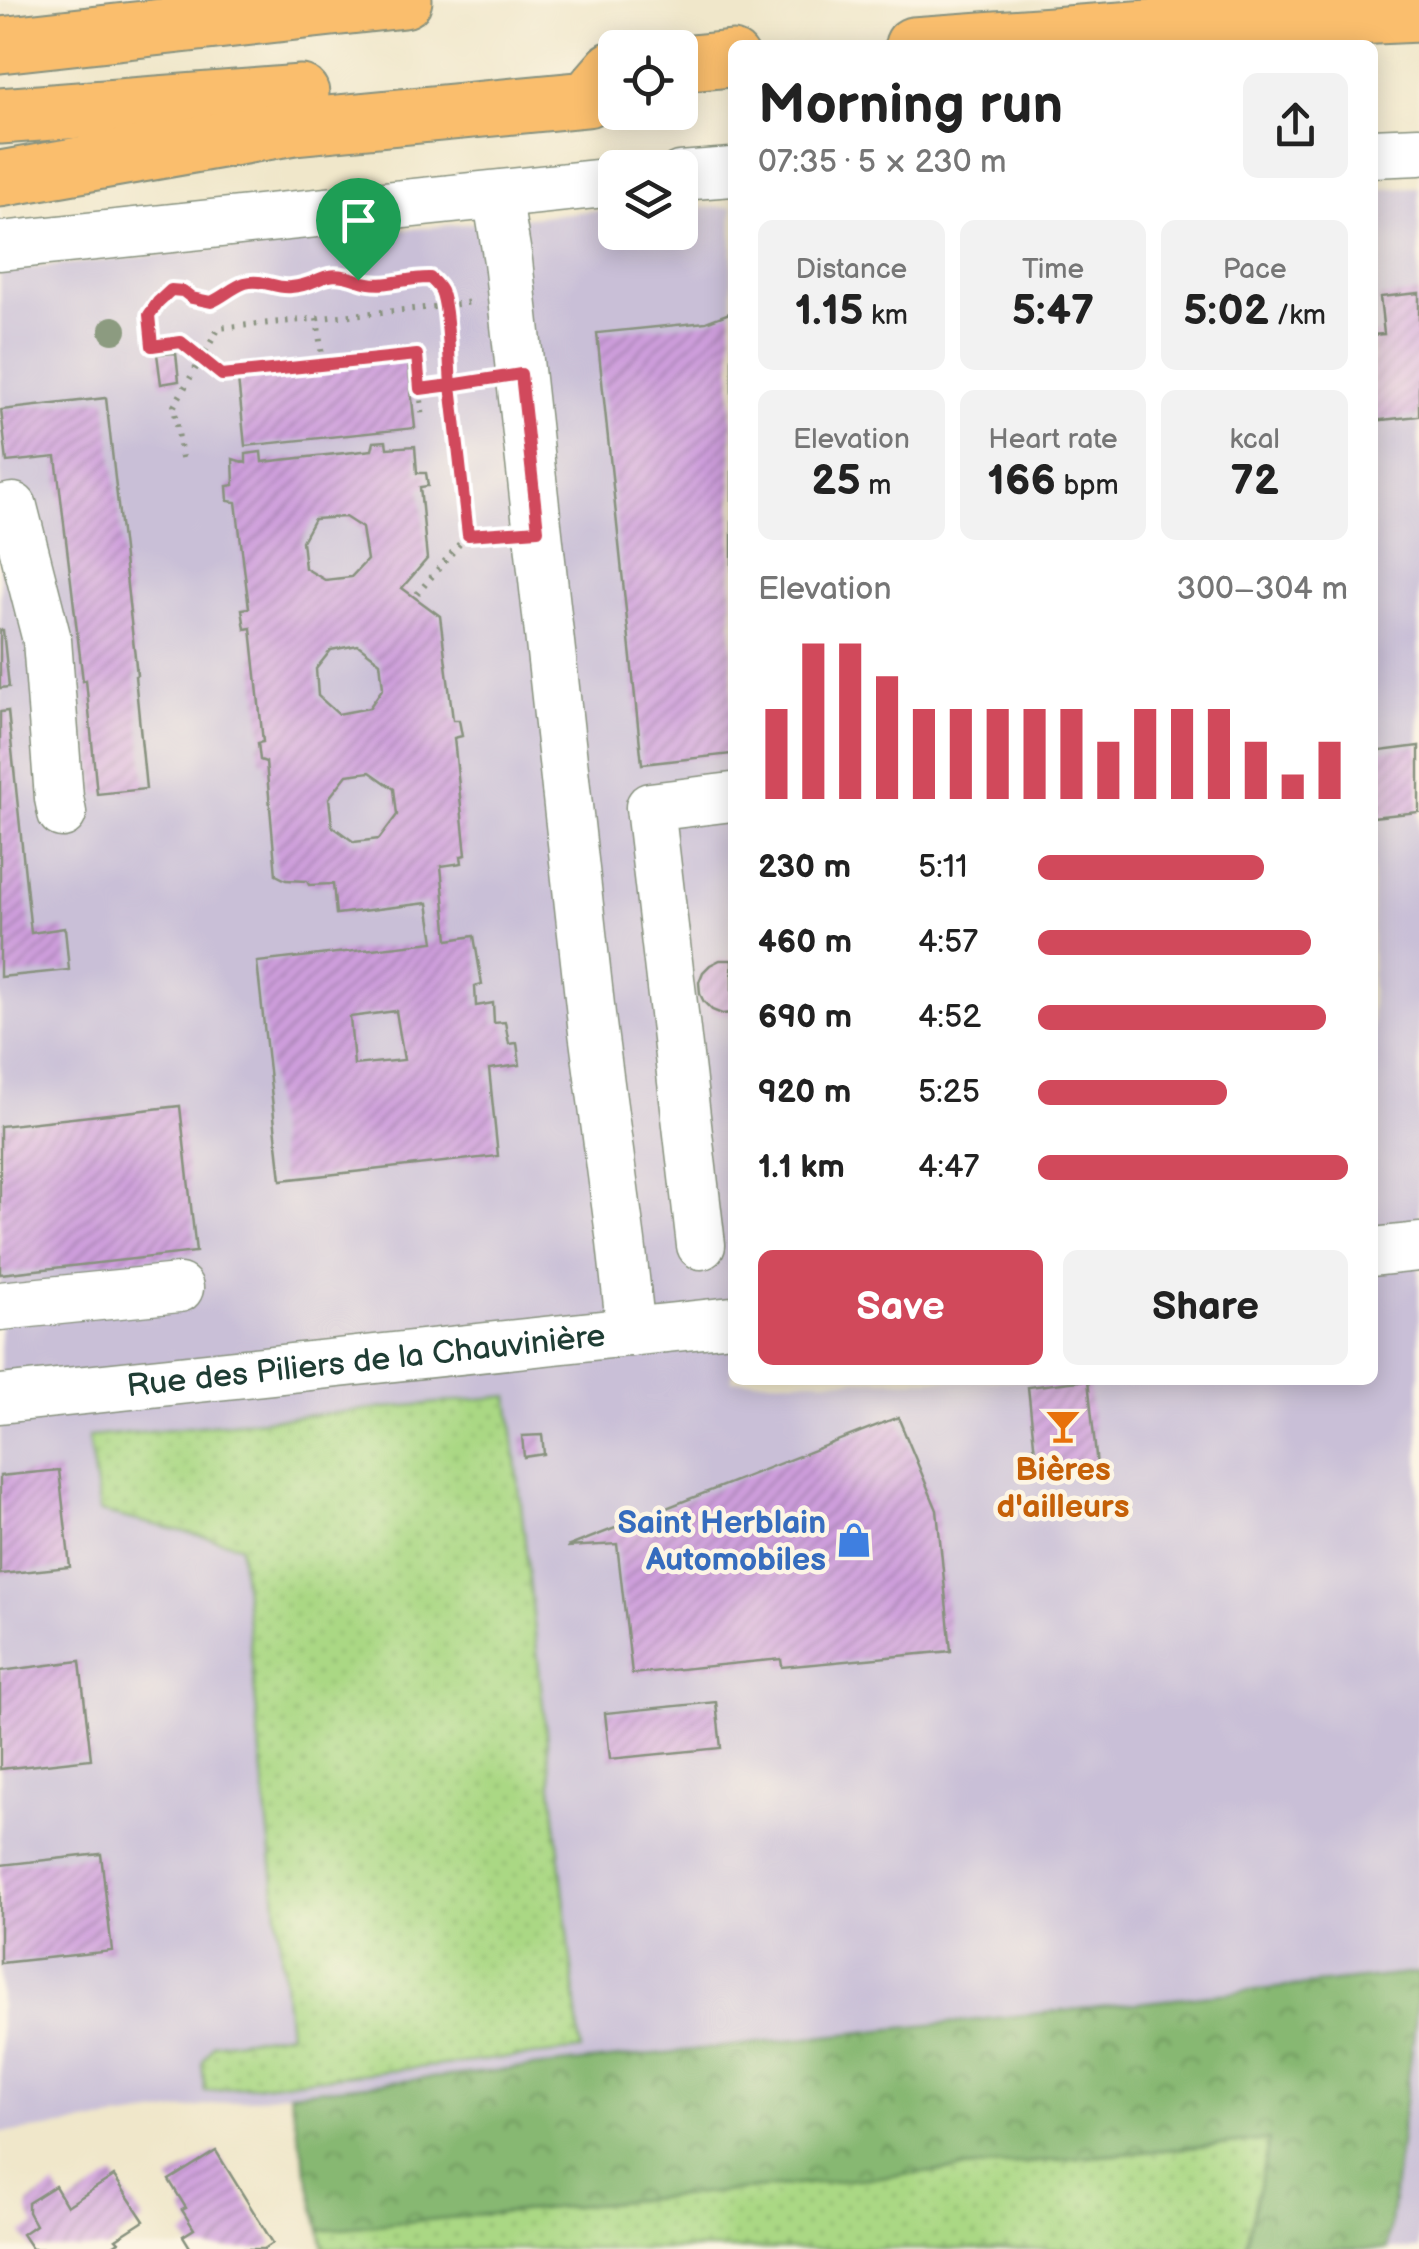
<!DOCTYPE html>
<html lang="en">
<head>
<meta charset="utf-8">
<style>
  body { margin:0; font-family:"Balsamiq Sans",sans-serif; background:#f2f2f2; color:#222; height:100vh; display:flex; flex-direction:column; font-size:38px; white-space:nowrap }
  * { box-sizing:border-box; margin:0 }
  p { font-size:32px; color:#767676 }
  .icon { flex:none; width:55px; height:55px; fill:none; stroke:currentColor; stroke-width:2; stroke-linecap:round; stroke-linejoin:round }
  .map { position:relative; flex:1; overflow:hidden }
  .sheet { position:absolute; left:728px; top:40px; width:650px; height:1345px; display:flex; flex-direction:column; background:#fff; border-radius:15px; box-shadow:0 5px 25px #0003 }
  .sheet>* { flex:none }
  .buttons { position:absolute; left:598px; top:30px; display:grid; gap:20px }
  .buttons a { display:grid; place-items:center; width:100px; height:100px; border-radius:15px; background:#fff; box-shadow:0 5px 25px #0003; font-size:50px }
  .pin { position:absolute; display:grid; place-items:center; width:85px; height:85px; color:#fff; margin:-102px -42px; border-radius:50% 50% 50% 0; rotate:-45deg; box-shadow:0 0 10px #0007 }
  .pin .icon { rotate:45deg }
  .round { display:grid; place-items:center; flex:none; width:105px; height:105px; border-radius:15px; background:#f2f2f2 }
  .headline { display:flex; align-items:center; justify-content:space-between; height:170px; padding:0 30px }
  h1 { font-size:55px; font-weight:800; line-height:75px }
  .stats { display:grid; grid-template-columns:repeat(3,1fr); gap:15px; height:170px; padding:10px 30px }
  .stats div { display:grid; align-content:center; border-radius:15px; background:#f2f2f2; text-align:center }
  .stats b { font-size:42px; font-weight:800 }
  .stats small { font-size:28px; font-weight:400 }
  .stats p { font-size:28px }
  .chart { height:280px; padding:20px 30px }
  .chart p { display:flex; justify-content:space-between }
  .chart svg { width:100%; height:180px; margin-top:10px; stroke:#d1495b; stroke-width:6 }
  .cta { display:flex; gap:20px; margin-top:auto; padding:20px 30px }
  .cta a { flex:1; height:115px; border-radius:15px; background:#d1495b; color:#fff; font-size:40px; font-weight:800; line-height:115px; text-align:center }
  .cta a+a { background:#f2f2f2; color:#222 }
  ul { padding:0 30px; list-style:none; font-size:32px }
  li { display:grid; grid-template-columns:160px 120px 1fr; align-items:center; height:75px }
  li i { height:25px; border-radius:12px; background:#d1495b }
  .map>svg:first-child { display:block }
</style>
</head>
<body>
<div class="map">
<svg width="1419" height="2249" viewBox="0 0 1419 2249">
  <defs>
    <pattern id="grass-dots" width="8" height="8" patternUnits="userSpaceOnUse" patternTransform="scale(2.5)"><rect width="8" height="8" fill="#aad884"/><path d="M2 2h.1M6 6h.1" fill="none" stroke="#92ba73" stroke-width="1.8" stroke-linecap="round"/></pattern>
    <pattern id="forest-crowns" width="20" height="18" patternUnits="userSpaceOnUse" patternTransform="scale(2.5)"><rect width="20" height="18" fill="#87b872"/><path d="M2 6a3 3 0 1 1 6 0M12 15a3 3 0 1 1 6 0" fill="none" stroke="#6e975e"/></pattern>
    <pattern id="building-hatch" width="6" height="6" patternUnits="userSpaceOnUse" patternTransform="scale(2.5)"><rect width="6" height="6" fill="#ce9edc"/><path d="M-1 1l2-2M0 6l6-6M5 7l2-2" fill="none" stroke="#a782b3"/></pattern>
  </defs>
  <rect width="100%" height="100%" fill="#fcf5e5"/>
  <filter id="ink" filterUnits="userSpaceOnUse"><feTurbulence type="fractalNoise" baseFrequency=".01" numOctaves="2"/><feDisplacementMap in="SourceGraphic" scale="20" xChannelSelector="R" yChannelSelector="G"/><feConvolveMatrix kernelMatrix="1 2 1 2 8 2 1 2 1" color-interpolation-filters="sRGB"/></filter>
  <filter id="wash" filterUnits="userSpaceOnUse"><feTurbulence type="fractalNoise" baseFrequency=".0048" numOctaves="4" result="noise"/><feDisplacementMap in="SourceGraphic" scale="40" xChannelSelector="R" yChannelSelector="G"/><feGaussianBlur stdDeviation="2.25" result="paint"/><feColorMatrix in="noise" values="0 0 0 0 0 0 0 0 0 0 0 0 0 0 0 0 0 1.4 0 .05"/><feComposite in="paint" operator="in"/></filter>
  <g filter="url(#wash)">
    <rect width="100%" height="100%" fill="#f0e7ca"/>
    <g fill="#c9bfd7">
      <polygon points="1419,188 1419,1973 289,2093 154,2114 17,2132 0,2132 0,271 588,211 615,210 615,232 680,232 680,208 732,207 732,1380 1372,1380 1372,189"/>
      <polygon points="1419,1989 1419,2249 1387,2249"/>
    </g>
    <g fill="url(#grass-dots)" stroke="#648a5c" stroke-width="2.5">
      <polygon points="509,1396 581,2050 205,2091 202,2063 213,2044 289,2033 240,1545 100,1512 88,1437"/>
      <polygon points="1270,2140 1245,2249 324,2249 320,2230"/>
    </g>
    <polygon fill="url(#forest-crowns)" stroke="#537a53" stroke-width="2.5" points="1419,1973 1419,1989 1387,2249 1245,2249 1269,2140 320,2230 289,2093"/>
    <g id="blocks">
      <g fill="url(#building-hatch)" fill-rule="evenodd">
        <polygon points="1419,293 1419,416 1372,421 1372,335 1384,334 1380,297"/>
        <polygon points="732,312 732,754 642,764 597,333 706,322"/>
        <polygon points="176,353 179,381 161,384 157,354"/>
        <polygon points="408,361 415,428 245,446 238,379"/>
        <polygon points="106,398 137,675 135,676 146,789 97,794 86,680 83,681 56,457 7,462 1,410"/>
        <path d="M 386,441 L 387,448 L 415,446 L 417,473 L 426,473 L 428,486 L 420,487 L 427,559 L 402,588 L 440,616 L 453,720 L 459,720 L 462,736 L 454,738 L 466,855 L 461,856 L 462,863 L 441,866 L 448,940 L 474,936 L 482,984 L 475,986 L 476,1006 L 493,1003 L 494,1023 L 505,1022 L 509,1044 L 517,1043 L 520,1065 L 489,1069 L 498,1156 L 281,1180 L 257,962 L 434,942 L 428,903 L 336,914 L 333,884 L 309,885 L 307,881 L 286,880 L 276,875 L 266,762 L 260,760 L 258,743 L 263,742 L 251,628 L 245,629 L 242,609 L 249,608 L 236,502 L 228,501 L 227,486 L 234,485 L 233,459 L 246,463 L 246,454 L 261,452 L 262,462 L 372,450 L 374,442 ZM 345,517 L 362,528 L 367,560 L 351,577 L 325,580 L 305,568 L 302,541 L 314,519 ZM 358,645 L 380,662 L 383,688 L 369,708 L 338,714 L 318,696 L 316,669 L 331,650 ZM 370,772 L 394,789 L 397,815 L 379,839 L 354,842 L 332,826 L 329,798 L 347,775 ZM 396,1011 L 404,1060 L 354,1065 L 350,1017 Z"/>
        <polygon points="0,630 3,630 9,687 0,688"/>
        <polygon points="8,711 31,933 65,928 69,970 0,977 0,712"/>
        <polygon points="1419,746 1419,812 1372,817 1372,752"/>
        <polygon points="720,960 732,960 732,1013 722,1014 712,1010 704,1002 700,994 699,982 703,972 710,965"/>
        <polygon points="180,1106 196,1252 0,1274 0,1126"/>
        <polygon points="1088,1380 1097,1466 1037,1472 1028,1387"/>
        <polygon points="898,1417 937,1510 951,1651 782,1667 781,1659 632,1674 617,1544 567,1547"/>
        <polygon points="542,1435 544,1454 524,1457 522,1436"/>
        <polygon points="59,1470 70,1567 0,1574 0,1476"/>
        <polygon points="80,1661 91,1759 0,1769 0,1671"/>
        <polygon points="716,1702 721,1748 610,1759 605,1713"/>
        <polygon points="101,1854 112,1951 0,1963 0,1865"/>
        <polygon points="216,2151 273,2243 264,2249 191,2249 183,2236 194,2229 182,2210 186,2208 169,2180"/>
        <polygon points="114,2176 144,2221 116,2239 119,2242 108,2249 32,2249 22,2234 35,2225 28,2212 28,2203 55,2186 67,2206"/>
      </g>
    </g>
  </g>
  <g filter="url(#ink)">
    <use href="#blocks" fill-opacity="0" stroke="#88927f" stroke-width="2.5"/>
    <g fill="none" stroke-linecap="round" stroke-linejoin="round">
      <defs>
        <g id="minor">
          <polyline points="1372,153 1419,151"/>
          <polyline points="680,176 732,172"/>
          <polyline points="497,195 508,261 592,1024 621,1242 631,1332"/>
          <polyline points="0,246 615,182"/>
          <polyline points="0,510 13,507 47,640 59,798 62,813"/>
          <polyline points="701,1245 650,807 732,797"/>
          <polyline points="1372,1252 1419,1247"/>
          <polyline points="0,1306 179,1288"/>
          <path id="s1" d="M 0,1399 L 732,1321"/>
        </g>
        <g id="highway">
          <polyline points="0,45 404,0"/>
          <polyline points="913,45 1205,24 1419,14"/>
          <polyline points="680,64 732,59"/>
          <polyline points="0,116 301,93"/>
          <polyline points="0,179 295,127 587,99 613,69"/>
        </g>
      </defs>
      <use href="#minor" stroke="#88927f" stroke-width="51"/>
      <use href="#highway" stroke="#88927f" stroke-width="59"/>
      <g stroke="#88927f" stroke-width="6" stroke-dasharray="2.5 8" stroke-linecap="butt">
        <polyline points="317,318 323,364"/>
        <polyline points="420,389 480,380"/>
        <path d="M 182,458 L 174,406 L 219,328 L 444,306 L 441,293 L 430,278 C 411,277 394,286 375,285 C 362,284 351,274 337,274 C 321,274 308,285 292,287 C 281,289 272,282 261,282 C 241,280 228,295 211,302 L 192,298 L 183,291 L 171,290 L 158,302 L 149,315 L 152,346 L 181,342 L 222,375 L 417,355 L 423,421"/>
        <polyline points="467,535 444,306 472,302"/>
        <polyline points="417,594 467,535 497,533"/>
      </g>
      <use href="#minor" stroke="#fff" stroke-width="48"/>
      <use href="#highway" stroke="#fabe6d" stroke-width="55"/>
    </g>
    <circle fill="#8c9b80" cx="113" cy="330" r="14"/>
  </g>
  <g fill="none" stroke-linecap="round" stroke-linejoin="round" filter="url(#ink)">
    <defs>
      <path id="route" d="M 358,280 C 320,267 322,285 291,287 C 275,289 262,278 245,283 C 233,287 223,297 211,302 L 192,298 L 183,291 L 171,290 L 158,302 L 149,315 L 152,346 L 181,342 L 222,375 L 417,355 L 420,389 L 451,385 L 468,535 L 538,530 L 521,374 L 451,385 C 449,363 449,309 441,291 C 438,285 434,282 430,278 C 404,277 384,290 358,280"/>
    </defs>
    <use href="#route" stroke="#fff" stroke-width="20"/>
    <use href="#route" stroke="#d1495b" stroke-width="12"/>
  </g>
  <defs>
    <symbol id="bar-bare" viewBox="-9 -9 18 18"><path d="M-6-5H6L.8 .8V4.5H3.5V6h-7V4.5H-.8V.8Z" fill="#e8710a" stroke="#fcf5e5" stroke-width="2.5" paint-order="stroke"/></symbol>
    <symbol id="shop-bare" viewBox="-9 -9 18 18"><path d="M-5-2.5h2.3a2.7 3.5 0 0 1 5.4 0H5L5.5 6h-11ZM-1.5-2.5h3a1.5 2.3 0 0 0-3 0Z" fill="#3f7fe0" stroke="#fcf5e5" stroke-width="2.5" paint-order="stroke"/></symbol>
  </defs>
  <g fill-rule="evenodd">
    <use href="#bar-bare" x="1038" y="1401" width="50" height="50"/>
    <use href="#shop-bare" x="829" y="1515" width="50" height="50"/>
  </g>
  <g text-anchor="middle" stroke-width="9" stroke-linejoin="round" paint-order="stroke">
    <g font-size="32" fill="#1f3d34" stroke="#fcf5e5">
      <text dy="11" stroke="none"><textPath href="#s1" startOffset="368">Rue des Piliers de la Chauvinière</textPath></text>
    </g>
    <g font-size="32" font-weight="bold" fill="#c56008" stroke="#fcf5e5">
      <text x="1063" y="1480">Bières<tspan x="1063" dy="37">d'ailleurs</tspan></text>
    </g>
    <g font-size="32" font-weight="bold" fill="#366cbe" stroke="#fcf5e5" text-anchor="end">
      <text x="826" y="1533">Saint Herblain<tspan x="826" dy="37">Automobiles</tspan></text>
    </g>
  </g>
</svg>
<div class="buttons">
<a><svg class="icon" aria-label="locate" viewBox="0 0 24 24"><circle cx="12" cy="12" r="6"/><path d="M12 2v4M12 18v4M2 12h4M18 12h4"/></svg></a>
<a><svg class="icon" aria-label="layers" viewBox="0 0 24 24"><path d="M12 4l9 5-9 5-9-5zM3 14l9 5 9-5"/></svg></a>
</div>
<div class="pin" style="left:358px;top:280px;background:#1e9e55"><svg class="icon" aria-label="arrive" viewBox="0 0 24 24"><path d="M6 21V4h12l-3 4 3 4H6"/></svg></div>
<section class="sheet">
<div class="headline"><div><h1>Morning run</h1><p>07:35 · 5 × 230 m</p></div><a class="round"><svg class="icon" aria-label="share" viewBox="0 0 24 24"><path d="M12 15V3M7 8l5-5 5 5M5 13v7h14v-7"/></svg></a></div>
<div class="stats">
<div><p>Distance</p><b>1.15<small> km</small></b></div>
<div><p>Time</p><b>5:47</b></div>
<div><p>Pace</p><b>5:02<small> /km</small></b></div>
</div>
<div class="stats">
<div><p>Elevation</p><b>25<small> m</small></b></div>
<div><p>Heart rate</p><b>166<small> bpm</small></b></div>
<div><p>kcal</p><b>72</b></div>
</div>
<div class="chart"><p><span>Elevation</span>300–304 m</p>
<svg viewBox="0 0 160 44" preserveAspectRatio="none"><path d="M5 44V22M15 44V6M25 44V6M35 44V14M45 44V22M55 44V22M65 44V22M75 44V22M85 44V22M95 44V30M105 44V22M115 44V22M125 44V22M135 44V30M145 44V38M155 44V30"/></svg>
</div>
<ul>
<li><b>230 m</b>5:11<i style="width:73%"></i></li>
<li><b>460 m</b>4:57<i style="width:88%"></i></li>
<li><b>690 m</b>4:52<i style="width:93%"></i></li>
<li><b>920 m</b>5:25<i style="width:61%"></i></li>
<li><b>1.1 km</b>4:47<i style="width:100%"></i></li>
</ul>
<div class="cta"><a>Save</a><a>Share</a></div>
</section>
</div>
</body>
</html>
